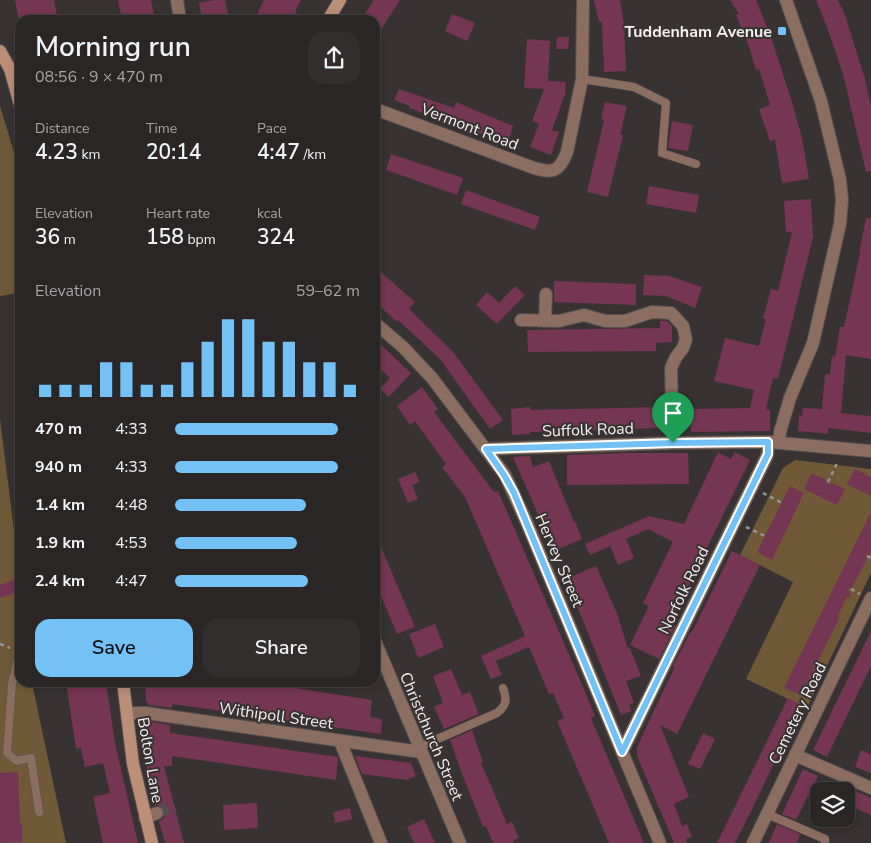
<!DOCTYPE html>
<html lang="en">
<head>
<meta charset="utf-8">
<style>
  body { margin:0; font-family:"Nunito Sans",sans-serif; background:#322e2e; color:#f1f3f6; height:100vh; display:flex; flex-direction:column; font-size:19px; white-space:nowrap }
  * { box-sizing:border-box; margin:0 }
  p { font-size:16px; color:#a5a5a7 }
  .icon { flex:none; width:28px; height:28px; fill:none; stroke:currentColor; stroke-width:2; stroke-linecap:round; stroke-linejoin:round }
  .map { position:relative; flex:1; overflow:hidden }
  .drawer { position:absolute; left:15px; top:15px; width:365px; height:672px; display:flex; flex-direction:column; background:#2a2626; border-radius:15px; box-shadow:0 2px 8px #0003,0 0 0 1px #464343 }
  .drawer>* { flex:none }
  .tools { position:absolute; left:810px; top:782px; display:grid; gap:10px }
  .tools a { display:grid; place-items:center; width:45px; height:45px; border-radius:10px; background:#2a2626; box-shadow:0 2px 8px #0003,0 0 0 1px #464343; font-size:25px }
  .pin { position:absolute; display:grid; place-items:center; width:42px; height:42px; color:#fff; margin:-51px -21px; border-radius:50% 50% 50% 0; rotate:-45deg; box-shadow:0 0 5px #0007 }
  .pin .icon { rotate:45deg }
  .round { display:grid; place-items:center; flex:none; width:52px; height:52px; border-radius:15px; background:#322e2e }
  .headline { display:flex; align-items:center; justify-content:space-between; height:85px; padding:0 20px }
  h1 { font-size:28px; font-weight:600; line-height:38px }
  .stats { display:grid; grid-template-columns:repeat(3,1fr); gap:8px; height:85px; padding:5px 20px }
  .stats div { display:grid; align-content:center }
  .stats b { font-size:21px; font-weight:600 }
  .stats small { font-size:14px; font-weight:400 }
  .stats p { font-size:14px }
  .chart { height:140px; padding:10px 20px }
  .chart p { display:flex; justify-content:space-between }
  .chart svg { width:100%; height:90px; margin-top:5px; stroke:#73c1f5; stroke-width:6 }
  .primary-button { display:flex; gap:10px; margin-top:auto; padding:10px 20px }
  .primary-button a { flex:1; height:58px; border-radius:15px; background:#73c1f5; color:#111; font-size:20px; font-weight:600; line-height:58px; text-align:center }
  .primary-button a+a { background:#322e2e; color:#f1f3f6 }
  ul { padding:0 20px; list-style:none; font-size:16px }
  li { display:grid; grid-template-columns:80px 60px 1fr; align-items:center; height:38px }
  li i { height:12px; border-radius:6px; background:#73c1f5 }
  .map>svg:first-child { display:block }
</style>
</head>
<body>
<div class="map">
<svg width="871" height="843" viewBox="0 0 871 843">
  <rect width="100%" height="100%" fill="#383232"/>
  <g fill="#705936">
    <polygon points="0,106 20,172 20,293 0,296"/>
    <polygon points="0,419 20,578 20,682 32,683 66,843 0,843"/>
    <polygon points="795,460 871,469 871,573 807,708 746,679 793,582 740,555 783,468"/>
  </g>
  <g fill="#743653">
    <polygon points="15,0 54,0 58,20 19,20"/>
    <polygon points="118,0 151,0 155,20 122,20"/>
    <polygon points="214,0 225,0 229,18 202,20 199,3"/>
    <polygon points="264,0 301,0 295,11 297,12 293,20 254,20"/>
    <polygon points="374,0 400,0 375,39 375,20 361,20"/>
    <polygon points="594,0 620,0 624,25 626,71 604,72 602,22 599,22"/>
    <polygon points="730,0 756,0 770,34 791,99 802,138 809,179 782,183 775,140 770,141 759,109 770,105 759,69 756,70 749,47 736,15 739,14"/>
    <polygon points="816,0 838,0 845,15 865,79 871,106 871,171 866,172 843,74 827,27"/>
    <polygon points="452,14 475,23 467,41 445,31"/>
    <polygon points="557,37 569,37 568,49 556,49"/>
    <polygon points="527,39 550,41 548,81 566,82 565,94 552,130 559,132 551,155 530,147 539,124 532,121 544,89 524,88"/>
    <polygon points="399,89 454,108 456,102 513,126 508,143 409,108 410,106 394,100"/>
    <polygon points="605,102 627,106 620,135 623,135 608,197 587,192 604,120 601,119"/>
    <polygon points="672,121 693,125 688,151 668,148"/>
    <polygon points="391,154 463,178 457,195 386,170"/>
    <polygon points="649,186 699,195 696,213 646,204"/>
    <polygon points="466,190 540,217 535,230 461,204"/>
    <polygon points="811,199 813,237 778,379 773,378 766,409 770,410 770,431 691,432 691,409 750,408 754,390 714,381 725,338 759,346 766,319 763,319 771,289 778,291 792,232 786,232 784,201"/>
    <polygon points="866,218 871,218 871,359 846,355 841,413 871,416 871,433 828,428 828,434 798,431 799,415 802,416 803,408 822,409 825,374 830,374 832,356 835,357 840,327 844,327 860,253 859,253"/>
    <polygon points="375,267 415,302 409,309 453,352 503,420 490,429 440,359 398,320 397,322 375,302"/>
    <polygon points="644,275 669,276 702,287 695,308 666,296 643,295"/>
    <polygon points="554,281 636,284 636,305 554,302"/>
    <polygon points="515,286 525,295 497,324 476,305 487,292 499,303"/>
    <polygon points="660,321 667,321 672,326 672,342 656,343 656,351 528,352 527,330 660,328"/>
    <polygon points="375,339 411,373 389,397 380,389 390,378 375,364"/>
    <polygon points="422,387 438,409 434,412 494,492 498,491 583,687 595,716 591,718 644,843 609,843 557,721 564,718 553,693 549,694 529,647 496,661 502,675 491,679 481,656 525,636 465,497 442,467 446,464 415,421 410,425 397,406"/>
    <polygon points="530,407 530,410 662,407 663,428 530,432 530,434 512,435 511,409"/>
    <polygon points="718,452 731,459 735,452 750,460 670,623 675,626 659,659 630,645 649,606 643,603 673,542 648,529 626,539 634,558 618,565 610,546 590,555 585,544 649,516 684,524"/>
    <polygon points="624,453 688,453 689,484 567,485 567,455"/>
    <polygon points="530,456 533,467 549,461 574,522 575,521 582,539 554,551 513,457"/>
    <polygon points="855,469 871,477 871,496 847,484"/>
    <polygon points="415,472 420,482 412,485 418,499 408,503 398,479"/>
    <polygon points="811,474 825,479 827,484 832,483 845,489 837,505 804,489"/>
    <polygon points="790,486 804,493 772,560 757,552"/>
    <polygon points="871,512 871,551 853,586 848,589 851,596 846,598 838,616 839,617 836,625 801,695 784,688"/>
    <polygon points="375,533 415,627 397,634 375,581"/>
    <polygon points="732,551 760,565 677,734 660,725 689,797 674,804 682,826 687,824 692,837 686,839 687,843 674,843 637,756 637,747 675,666 673,666 690,633 691,633 696,624"/>
    <polygon points="596,566 618,616 628,649 629,646 641,676 626,681 634,703 629,705 632,711 621,715 566,579"/>
    <polygon points="17,579 20,591 0,598 0,585"/>
    <polygon points="435,624 444,647 418,658 409,634"/>
    <polygon points="871,631 871,666 827,757 813,750"/>
    <polygon points="451,669 462,695 470,692 479,714 444,729 434,707 443,703 433,676"/>
    <polygon points="66,682 106,682 115,743 138,843 103,843 93,797 110,793 103,763 85,767 81,748 76,749"/>
    <polygon points="145,682 160,682 160,684 177,682 257,682 372,700 370,717 382,719 381,734 173,704 171,708 149,705 146,701"/>
    <polygon points="788,698 802,705 755,803 735,843 717,843"/>
    <polygon points="147,721 170,725 170,733 338,757 336,780 172,756 172,766 164,766 184,843 165,843 159,821 164,818 165,810 162,806 155,805 147,769"/>
    <polygon points="472,730 483,762 481,763 494,793 507,824 512,822 519,838 513,840 514,843 493,843 486,826 483,827 462,774 450,740"/>
    <polygon points="703,733 715,739 700,769 688,764"/>
    <polygon points="861,750 871,754 871,773 855,767"/>
    <polygon points="355,756 411,763 416,776 407,780 362,774"/>
    <polygon points="803,769 818,776 796,820 782,814"/>
    <polygon points="18,772 20,824 22,823 22,842 0,843 0,773"/>
    <polygon points="846,787 871,798 871,815 846,804"/>
    <polygon points="257,803 258,828 224,830 223,805"/>
    <polygon points="350,808 352,819 335,823 333,812"/>
    <polygon points="424,819 435,843 414,843 407,827"/>
    <polygon points="777,824 800,834 797,843 769,843"/>
  </g>
  <g fill="none" stroke-linecap="round" stroke-linejoin="round">
    <polyline stroke="#544e4e" stroke-width="12" stroke-dasharray="12 6" stroke-linecap="butt" points="157,813 174,805"/>
    <defs>
      <g id="lane">
        <polyline points="582,79 634,87 666,103 662,153 696,164"/>
        <polyline points="20,650 12,684 7,753 17,761 31,758 39,812"/>
        <path d="M 419,747 L 497,713 C 507,705 507,699 503,688"/>
        <polyline points="767,814 825,839 825,843"/>
      </g>
      <g id="street">
        <polyline points="177,0 180,20"/>
        <path d="M 375,109 L 534,168 C 553,174 560,171 567,152 L 582,79 L 583,0"/>
        <polyline points="521,320 559,321 584,315 605,321 625,321 652,312 671,313 683,326 686,339 683,348 676,357 671,368 673,443"/>
        <polyline points="545,321 546,294"/>
        <polyline points="375,323 403,347 432,378 505,475 526,521 660,843"/>
        <polyline points="779,442 780,432 790,398 813,343 840,224 842,200 840,180 821,101 786,0"/>
        <polyline points="486,449 673,443 769,442 871,451"/>
        <polyline points="375,641 460,843"/>
        <polyline points="127,713 146,713 421,752"/>
        <polyline points="340,741 381,843"/>
        <polyline points="622,752 767,456 769,442"/>
        <polyline points="795,755 871,788"/>
        <polyline points="145,818 157,813"/>
        <polyline points="753,843 871,598"/>
      </g>
      <g id="secondary">
        <polyline points="328,20 340,0"/>
        <polyline points="0,51 10,69 20,105"/>
        <polyline points="123,682 133,764 152,843"/>
      </g>
    </defs>
    <use href="#lane" stroke="#565050" stroke-width="9"/>
    <use href="#street" stroke="#565050" stroke-width="14"/>
    <use href="#secondary" stroke="#565050" stroke-width="14"/>
    <g stroke="#999494" stroke-width="2.5" stroke-dasharray="4 4" stroke-linecap="butt">
      <polyline points="828,482 838,461"/>
      <polyline points="763,493 782,503"/>
      <polyline points="746,527 765,536"/>
      <polyline points="867,556 871,558"/>
      <polyline points="851,589 860,594"/>
      <polyline points="0,644 10,648"/>
    </g>
    <use href="#lane" stroke="#8b6e5f" stroke-width="8"/>
    <use href="#street" stroke="#8b6e5f" stroke-width="12"/>
    <use href="#secondary" stroke="#bb8e76" stroke-width="12"/>
  </g>
  <g fill="none" stroke-linecap="round" stroke-linejoin="round">
    <defs>
      <polygon id="route" points="768,442 768,454 622,752 514,493 504,475 486,449 673,443"/>
    </defs>
    <use href="#route" stroke="#fff" stroke-width="10"/>
    <use href="#route" stroke="#73c1f5" stroke-width="6"/>
  </g>
  <rect fill="#73c1f5" stroke="#383232" stroke-width="2" x="777" y="26" width="10" height="10" rx="2.5"/>
  <g text-anchor="middle" stroke-width="4" stroke-linejoin="round" paint-order="stroke">
    <g font-size="16" font-weight="bold" fill="#f3efef" stroke="#383232" text-anchor="end">
      <text x="772" y="37">Tuddenham Avenue</text>
    </g>
    <g font-size="16" fill="#f3efef" stroke="#383232">
      <text transform="translate(470 126) rotate(21)" y="6">Vermont Road</text>
      <text transform="translate(588 429) rotate(-2)" y="6">Suffolk Road</text>
      <text transform="translate(560 560) rotate(67)" y="6">Hervey Street</text>
      <text transform="translate(683 590) rotate(-64)" y="6">Norfolk Road</text>
      <text transform="translate(797 713) rotate(-64)" y="6">Cemetery Road</text>
      <text transform="translate(276 715) rotate(8)" y="6">Withipoll Street</text>
      <text transform="translate(432 736) rotate(67)" y="6">Christchurch Street</text>
      <text transform="translate(151 760) rotate(80)" y="6">Bolton Lane</text>
    </g>
  </g>
</svg>
<div class="tools">
<a><svg class="icon" aria-label="layers" viewBox="0 0 24 24"><path d="M12 4l9 5-9 5-9-5zM3 14l9 5 9-5"/></svg></a>
</div>
<div class="pin" style="left:673px;top:443px;background:#1e9e55"><svg class="icon" aria-label="arrive" viewBox="0 0 24 24"><path d="M6 21V4h12l-3 4 3 4H6"/></svg></div>
<section class="drawer">
<div class="headline"><div><h1>Morning run</h1><p>08:56 · 9 × 470 m</p></div><a class="round"><svg class="icon" aria-label="share" viewBox="0 0 24 24"><path d="M12 15V3M7 8l5-5 5 5M5 13v7h14v-7"/></svg></a></div>
<div class="stats">
<div><p>Distance</p><b>4.23<small> km</small></b></div>
<div><p>Time</p><b>20:14</b></div>
<div><p>Pace</p><b>4:47<small> /km</small></b></div>
</div>
<div class="stats">
<div><p>Elevation</p><b>36<small> m</small></b></div>
<div><p>Heart rate</p><b>158<small> bpm</small></b></div>
<div><p>kcal</p><b>324</b></div>
</div>
<div class="chart"><p><span>Elevation</span>59–62 m</p>
<svg viewBox="0 0 160 44" preserveAspectRatio="none"><path d="M5 44V38M15 44V38M25 44V38M35 44V27M45 44V27M55 44V38M65 44V38M75 44V27M85 44V17M95 44V6M105 44V6M115 44V17M125 44V17M135 44V27M145 44V27M155 44V38"/></svg>
</div>
<ul>
<li><b>470 m</b>4:33<i style="width:88%"></i></li>
<li><b>940 m</b>4:33<i style="width:88%"></i></li>
<li><b>1.4 km</b>4:48<i style="width:71%"></i></li>
<li><b>1.9 km</b>4:53<i style="width:66%"></i></li>
<li><b>2.4 km</b>4:47<i style="width:72%"></i></li>
</ul>
<div class="primary-button"><a>Save</a><a>Share</a></div>
</section>
</div>
</body>
</html>
